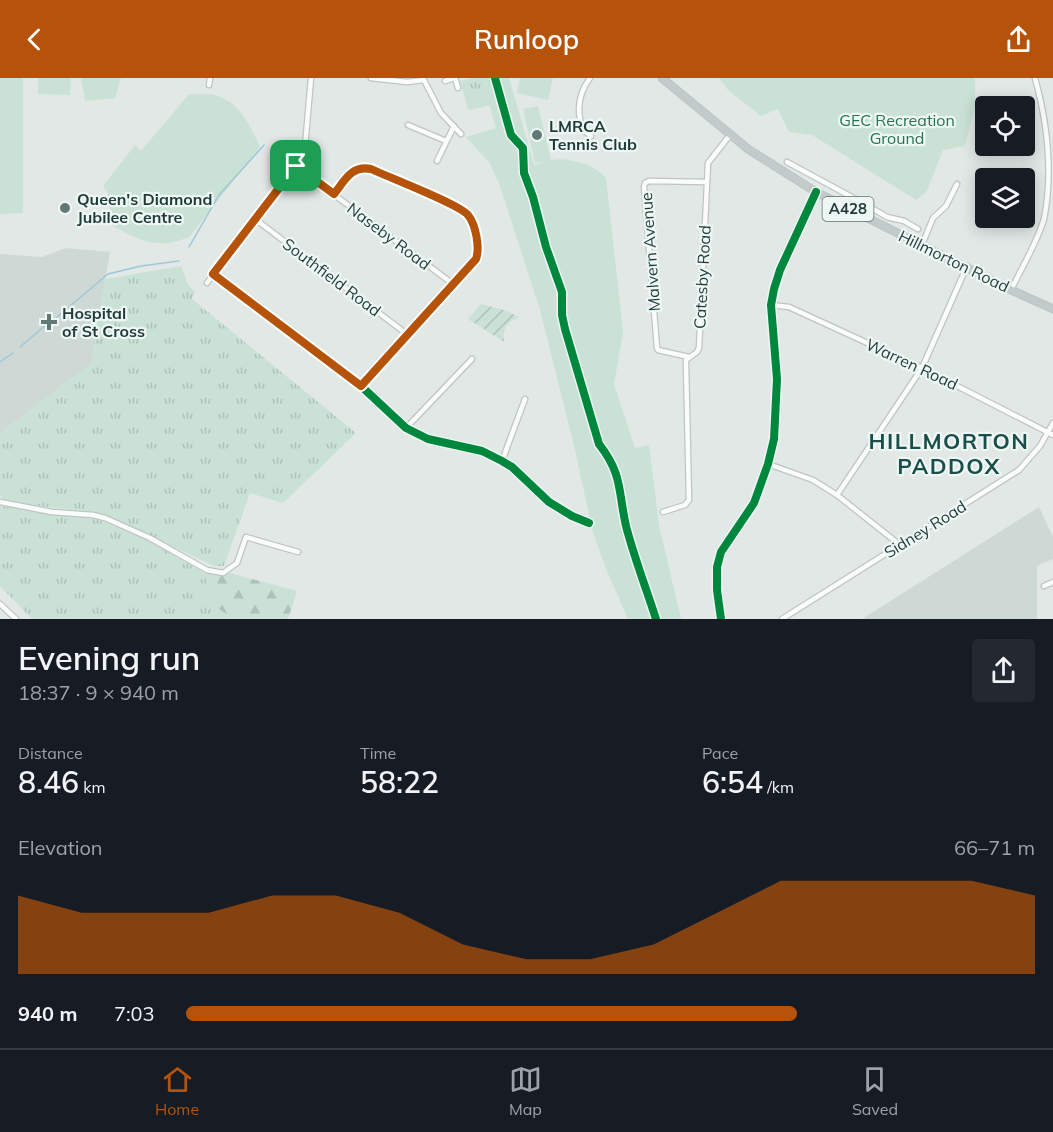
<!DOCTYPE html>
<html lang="en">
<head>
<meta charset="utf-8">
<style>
  body { margin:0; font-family:Mulish,sans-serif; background:#242831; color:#f1f3f6; height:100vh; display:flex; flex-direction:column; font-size:22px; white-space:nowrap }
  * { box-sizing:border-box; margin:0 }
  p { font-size:20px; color:#9ea1a6 }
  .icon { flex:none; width:33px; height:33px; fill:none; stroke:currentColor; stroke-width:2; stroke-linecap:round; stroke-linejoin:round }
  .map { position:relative; height:541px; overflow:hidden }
  .details { display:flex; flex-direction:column; background:#171b24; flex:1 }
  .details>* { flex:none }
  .controls { position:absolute; left:975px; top:18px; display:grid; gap:12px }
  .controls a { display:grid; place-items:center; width:60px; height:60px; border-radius:6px; background:#171b24; box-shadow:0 3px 15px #0003; font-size:30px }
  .pin { position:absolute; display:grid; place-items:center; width:51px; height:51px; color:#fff; margin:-26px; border-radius:12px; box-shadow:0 3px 9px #0006 }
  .round { display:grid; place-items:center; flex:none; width:63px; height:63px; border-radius:6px; background:#242831 }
  .summary { display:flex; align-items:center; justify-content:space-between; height:102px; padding:0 18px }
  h1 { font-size:33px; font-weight:600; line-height:45px }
  .metrics { display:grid; grid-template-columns:repeat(3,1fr); gap:9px; height:102px; padding:6px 18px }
  .metrics div { display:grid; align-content:center }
  .metrics b { font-size:30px; font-weight:600 }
  .metrics small { font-size:16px; font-weight:400 }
  .metrics p { font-size:16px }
  .chart { height:168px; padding:12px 18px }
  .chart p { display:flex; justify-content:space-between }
  .chart svg { width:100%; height:108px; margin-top:6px; fill:#b45309; opacity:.7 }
  ul { padding:0 18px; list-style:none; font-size:20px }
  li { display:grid; grid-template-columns:96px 72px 1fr; align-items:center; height:45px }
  li i { height:15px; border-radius:8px; background:#b45309 }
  header { display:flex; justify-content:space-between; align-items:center; height:78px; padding:0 18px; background:#b45309; color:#fff; font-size:27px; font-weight:600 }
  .tab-bar { display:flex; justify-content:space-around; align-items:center; height:84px; border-top:2px solid #363941; background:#171b24; font-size:16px; color:#9ea1a6 }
  .tab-bar a { display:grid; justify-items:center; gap:3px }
  .tab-bar .selected { color:#b45309 }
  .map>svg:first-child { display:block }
</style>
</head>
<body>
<header><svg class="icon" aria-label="back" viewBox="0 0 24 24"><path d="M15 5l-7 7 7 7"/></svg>Runloop<svg class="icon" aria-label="share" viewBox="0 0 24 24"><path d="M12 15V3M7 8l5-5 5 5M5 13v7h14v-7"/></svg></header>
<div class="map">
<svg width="1053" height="541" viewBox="0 0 1053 541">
  <defs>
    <pattern id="grass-tufts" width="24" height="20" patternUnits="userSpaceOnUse" patternTransform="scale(1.5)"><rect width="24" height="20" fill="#c9e2d5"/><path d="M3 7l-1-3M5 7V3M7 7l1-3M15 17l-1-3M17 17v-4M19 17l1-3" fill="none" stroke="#acc3b8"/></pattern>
    <pattern id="forest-firs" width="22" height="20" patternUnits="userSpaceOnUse" patternTransform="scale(1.5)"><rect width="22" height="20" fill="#c9e2d5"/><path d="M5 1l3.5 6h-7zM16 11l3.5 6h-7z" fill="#acc3b8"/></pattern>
    <pattern id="garden-furrows" width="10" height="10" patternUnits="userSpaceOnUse" patternTransform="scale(1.5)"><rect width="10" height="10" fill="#c9e2d5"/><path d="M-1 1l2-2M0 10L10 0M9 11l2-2" fill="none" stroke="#acc3b8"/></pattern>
  </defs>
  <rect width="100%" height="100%" fill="#e1e8e6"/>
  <g fill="#ced9d6">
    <polygon points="66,170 110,174 91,286 0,355 0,176 42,179"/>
    <polygon points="1039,429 1053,459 1053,481 1037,488 1037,541 862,541"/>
  </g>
  <g fill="url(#grass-tufts)">
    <polygon points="471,0 482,0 490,27 471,32 468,31 460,3"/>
    <polygon points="181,188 188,207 195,214 192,221 356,355 283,425 250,415 224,488 214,488 101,435 32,427 4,422 0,418 0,355 91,286 105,201"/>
    <polygon points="0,428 99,442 151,464 204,495 217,530 235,541 32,541 0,508"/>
  </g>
  <polygon fill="url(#forest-firs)" points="204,495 220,498 230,495 297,513 288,541 235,541 217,530"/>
  <g fill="#c9e2d5">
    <polygon points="0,0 23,0 23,135 0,136"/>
    <polygon points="38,0 71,0 70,17 38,16"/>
    <polygon points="81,0 121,0 115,20 85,23"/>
    <path d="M 482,0 L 509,0 L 534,87 L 546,83 L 535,85 L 523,31 L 538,28 L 551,82 C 567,79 598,87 606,101 L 623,254 L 614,306 L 635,370 L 649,367 L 659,447 L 681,541 L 628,541 L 607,493 L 593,455 L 575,372 L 540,232 L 499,105 L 489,84 L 466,59 L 496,50 Z"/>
    <polygon points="520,0 553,0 548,22 517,15"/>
    <polygon points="719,0 975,0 975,28 965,68 943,72 927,113 916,122 812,57 789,54 778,31 761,38 728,12"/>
    <path d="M 189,16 C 197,17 210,15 218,18 C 241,26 250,48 260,69 L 189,159 C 158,172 141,163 113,148 C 106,135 115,123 103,108 L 135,67 L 141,73 Z"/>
  </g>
  <path fill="url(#garden-furrows)" d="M 481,226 L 504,232 L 519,239 C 505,245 503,250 504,264 L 468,241 Z"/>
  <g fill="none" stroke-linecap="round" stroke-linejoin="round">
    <g stroke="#9ec7d9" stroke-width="1.5">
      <polyline points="189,169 219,117 264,67"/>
      <polyline points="57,239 108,196 141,188 179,183"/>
      <polyline points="20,269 46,247"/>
      <polyline points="0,284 13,275"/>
    </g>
    <defs>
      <g id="minor">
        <polyline points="371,0 407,4 424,2 441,35 461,56"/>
        <polyline points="455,0 458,10"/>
        <path d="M 590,0 C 578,16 576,33 583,52 L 591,58"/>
        <polyline points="445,3 454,0"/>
        <polyline points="209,7 210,0"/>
        <polyline points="408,47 446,63"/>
        <polyline points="437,83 454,48"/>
        <polyline points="787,84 861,124"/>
        <polyline points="296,88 453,206"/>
        <path d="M 334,116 C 345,102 352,88 371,91 L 464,134 C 475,144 481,168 476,181 L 361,308"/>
        <polyline points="855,134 861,124 887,139 904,143 918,151"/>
        <polyline points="255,141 408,257"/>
        <polyline points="922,167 933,140 946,128 957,106"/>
        <polyline points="213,196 361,308 406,350 428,361 482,373 502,383 512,389 549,424 572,438 589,445"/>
        <polyline points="207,205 296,88 305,69 311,0"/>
        <path d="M 1011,212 C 1022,189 1037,165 1044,141 C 1053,95 1047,44 1035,0"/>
        <polyline points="771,227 789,229 922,290 1053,357"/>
        <polyline points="689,279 658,272 657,270 644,109 645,105 649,103 707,104"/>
        <polyline points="406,350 472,281"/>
        <polyline points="502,383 525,321"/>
        <polyline points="768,386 813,402 837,417 900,467"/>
        <polyline points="837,417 922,290 967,188"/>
        <polyline points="0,424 52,434 93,437 105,440 150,460 207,492 223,495 237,485 246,459 298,474"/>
        <polyline points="663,434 685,427 689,422 686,286 686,282 697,274 699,270 708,85 730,57"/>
        <polyline points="1044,508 1053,504"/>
        <polyline points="0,526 16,541"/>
        <polyline points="721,541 717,512 717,489 721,474 754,425 768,386 774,361 777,301 771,227 774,211 780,192 816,114"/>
        <polyline points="782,541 1019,392 1040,368 1053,345"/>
      </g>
      <polyline id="trunk" points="662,0 748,71 816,114 1011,212 1053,231"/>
    </defs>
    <use href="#minor" stroke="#bec5c3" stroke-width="7"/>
    <use href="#trunk" stroke="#bbc5c3" stroke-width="9"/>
    <use href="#minor" stroke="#fafcfb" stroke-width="4.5"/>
    <use href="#trunk" stroke="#c2cbca" stroke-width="7"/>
    <defs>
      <g id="cycleway">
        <path d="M 495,0 L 511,57 L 523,70 L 524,95 L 533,119 L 546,169 L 562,214 L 562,237 L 565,251 L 599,366 C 623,397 618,413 626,448 C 634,479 646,510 656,541"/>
        <polyline points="213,196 361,308 406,350 428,361 482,373 502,383 512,389 549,424 572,438 589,445"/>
        <polyline points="721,541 717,512 717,489 721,474 754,425 768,386 774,361 777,301 771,227 774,211 780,192 816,114"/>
      </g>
    </defs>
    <use href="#cycleway" stroke="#eef7f4" stroke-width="11"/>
    <use href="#cycleway" stroke="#00873e" stroke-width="8"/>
  </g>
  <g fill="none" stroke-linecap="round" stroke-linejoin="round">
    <defs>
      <path id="route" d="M 296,88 L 334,116 C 345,102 352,87 371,91 C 388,99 459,126 468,137 C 476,147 480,170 476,181 L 361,308 L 213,196 Z"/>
    </defs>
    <use href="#route" stroke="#fff" stroke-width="12"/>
    <use href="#route" stroke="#b45309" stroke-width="8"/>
  </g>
  <g fill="#627875" stroke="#eef7f4" stroke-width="2">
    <circle cx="537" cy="57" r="6"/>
    <circle cx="65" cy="130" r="6"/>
    <path d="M46 235h6v6h6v6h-6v6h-6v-6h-6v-6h6z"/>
  </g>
  <g text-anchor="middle" stroke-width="4.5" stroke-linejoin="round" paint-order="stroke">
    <rect fill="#eef7f4" stroke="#5c7370" stroke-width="1.5" x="822.5" y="119" width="51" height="24" rx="4.5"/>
    <g font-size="15" font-weight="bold" fill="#1e3b38">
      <text x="848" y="136">A428</text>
    </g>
    <g font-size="16" fill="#267452" stroke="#eef7f4">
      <text x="897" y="48">GEC Recreation<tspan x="897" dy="18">Ground</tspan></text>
    </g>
    <g font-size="16" font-weight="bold" fill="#1e3b38" stroke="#eef7f4" text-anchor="start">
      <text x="549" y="54">LMRCA<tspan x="549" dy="18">Tennis Club</tspan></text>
      <text x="77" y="127">Queen's Diamond<tspan x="77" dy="18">Jubilee Centre</tspan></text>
      <text x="62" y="241">Hospital<tspan x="62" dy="18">of St Cross</tspan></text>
    </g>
    <g font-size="16" fill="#1e3b38" stroke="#eef7f4">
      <text transform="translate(389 158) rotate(37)" y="6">Naseby Road</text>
      <text transform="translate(650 174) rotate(-94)" y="6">Malvern Avenue</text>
      <text transform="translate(954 183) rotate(26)" y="6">Hillmorton Road</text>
      <text transform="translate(332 199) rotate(37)" y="6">Southfield Road</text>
      <text transform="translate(702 199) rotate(-87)" y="6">Catesby Road</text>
      <text transform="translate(912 286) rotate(25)" y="6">Warren Road</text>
      <text transform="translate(925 451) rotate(-32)" y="6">Sidney Road</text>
    </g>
    <g font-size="22" font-weight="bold" letter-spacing="1.5" fill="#194e4a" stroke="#eef7f4">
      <text x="949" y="371">HILLMORTON<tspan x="949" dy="25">PADDOX</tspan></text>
    </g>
  </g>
</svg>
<div class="controls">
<a><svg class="icon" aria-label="locate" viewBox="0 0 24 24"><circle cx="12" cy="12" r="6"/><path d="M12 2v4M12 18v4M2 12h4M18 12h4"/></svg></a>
<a><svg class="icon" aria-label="layers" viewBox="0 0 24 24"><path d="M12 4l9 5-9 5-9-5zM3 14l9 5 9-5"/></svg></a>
</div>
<div class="pin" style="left:296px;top:88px;background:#1e9e55"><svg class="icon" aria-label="arrive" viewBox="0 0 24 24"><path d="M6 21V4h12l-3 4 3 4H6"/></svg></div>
</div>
<section class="details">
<div class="summary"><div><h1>Evening run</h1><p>18:37 · 9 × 940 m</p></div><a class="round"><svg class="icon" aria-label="share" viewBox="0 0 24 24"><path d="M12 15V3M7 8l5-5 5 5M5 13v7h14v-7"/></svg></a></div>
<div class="metrics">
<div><p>Distance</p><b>8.46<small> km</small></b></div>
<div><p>Time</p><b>58:22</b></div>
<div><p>Pace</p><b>6:54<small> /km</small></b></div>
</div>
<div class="chart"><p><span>Elevation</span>66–71 m</p>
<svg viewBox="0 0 160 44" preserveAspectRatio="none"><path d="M0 44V12L10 19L20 19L30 19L40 12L50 12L60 19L70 32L80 38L90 38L100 32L110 19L120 6L130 6L140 6L150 6L160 12V44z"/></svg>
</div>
<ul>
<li><b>940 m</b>7:03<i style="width:72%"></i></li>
</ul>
</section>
<nav class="tab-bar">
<a class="selected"><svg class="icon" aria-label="home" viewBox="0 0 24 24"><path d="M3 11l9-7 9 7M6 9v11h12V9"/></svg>Home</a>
<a><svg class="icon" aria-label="map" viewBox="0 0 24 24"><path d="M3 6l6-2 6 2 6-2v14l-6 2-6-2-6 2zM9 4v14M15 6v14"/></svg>Map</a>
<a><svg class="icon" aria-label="saved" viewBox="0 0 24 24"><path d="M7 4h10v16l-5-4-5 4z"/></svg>Saved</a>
</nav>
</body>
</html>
